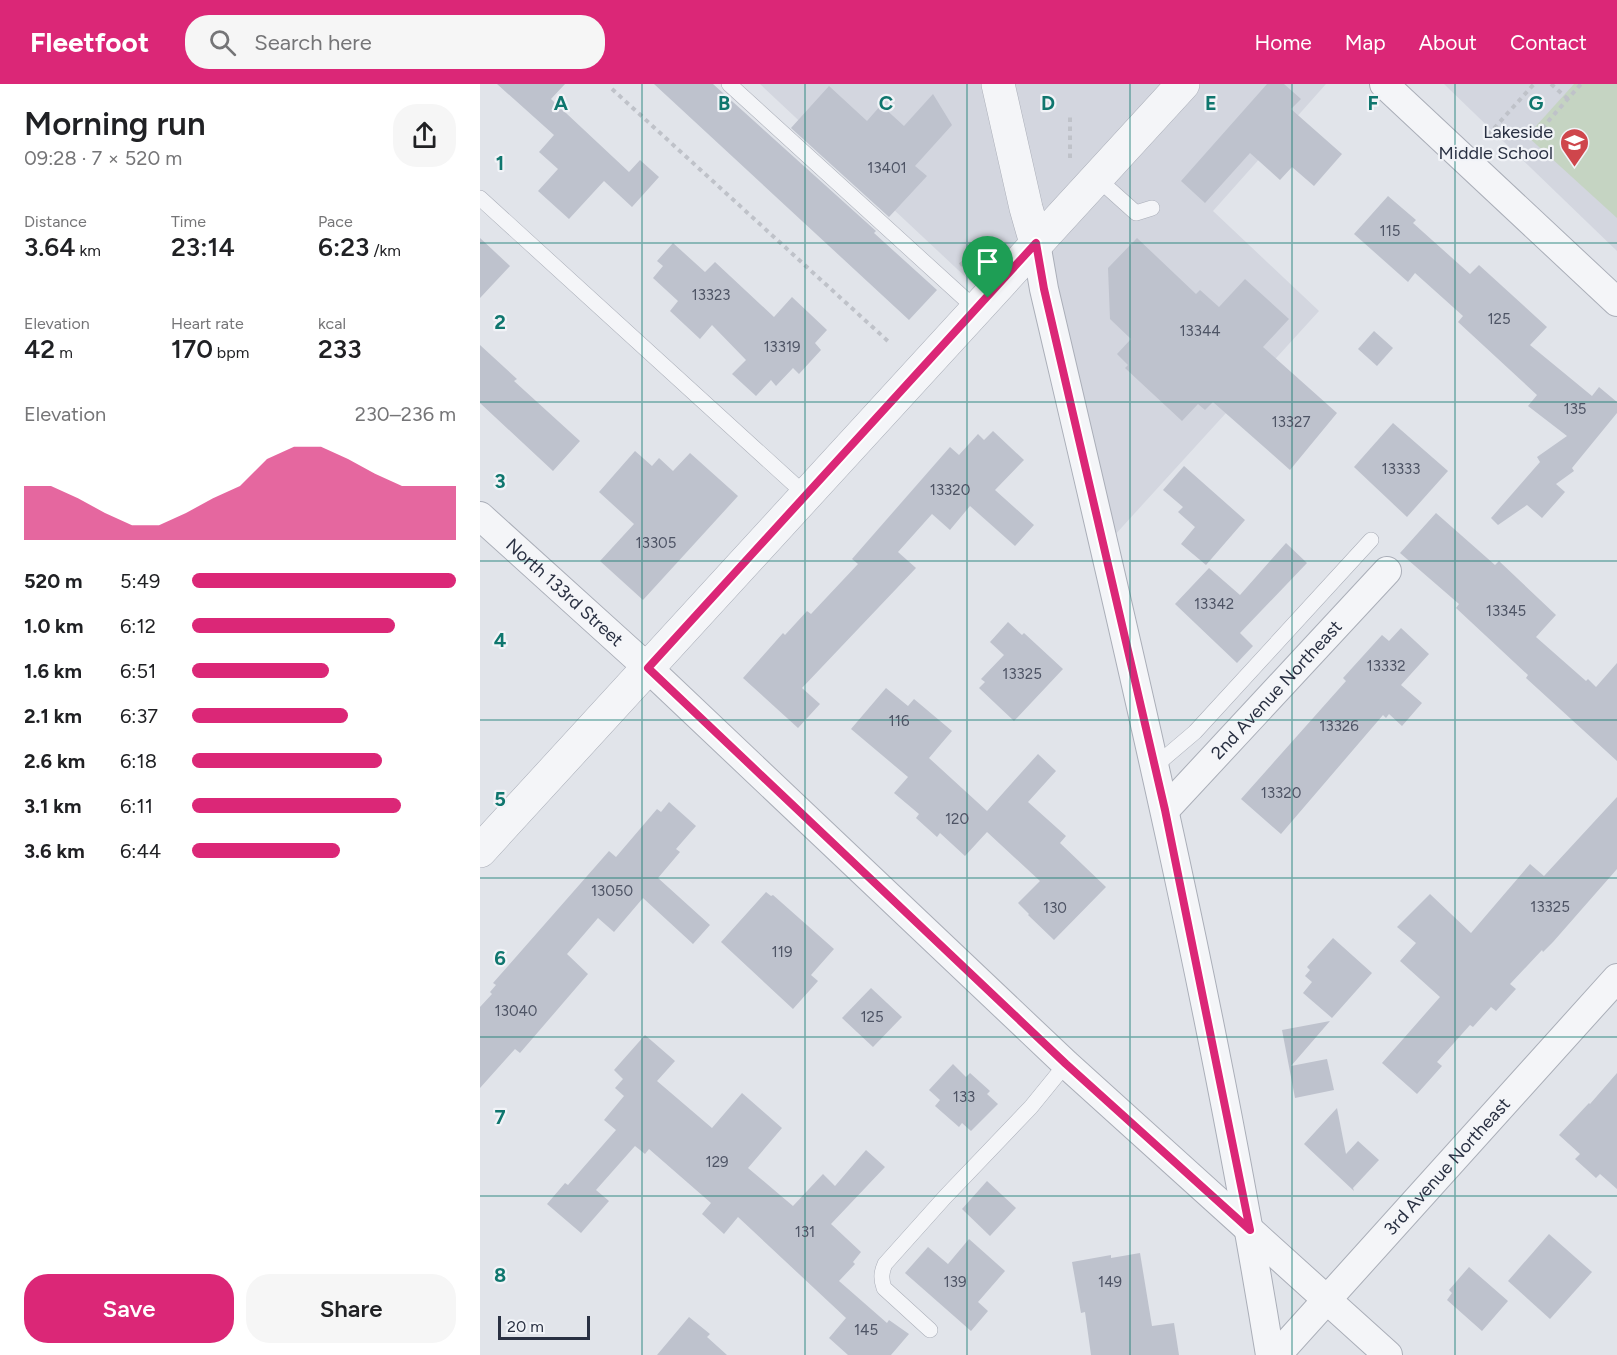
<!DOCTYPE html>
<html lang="en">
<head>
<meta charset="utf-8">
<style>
  body { margin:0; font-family:Figtree,sans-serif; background:#f6f6f6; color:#202124; height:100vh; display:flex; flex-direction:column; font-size:22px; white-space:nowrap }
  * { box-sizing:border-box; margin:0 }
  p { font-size:20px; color:#757577 }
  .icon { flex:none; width:33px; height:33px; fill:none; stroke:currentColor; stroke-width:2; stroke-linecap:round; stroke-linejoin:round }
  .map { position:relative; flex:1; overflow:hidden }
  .panel { display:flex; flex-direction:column; background:#fff; width:480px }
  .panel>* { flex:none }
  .scale { position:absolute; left:18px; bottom:15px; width:92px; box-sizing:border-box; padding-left:6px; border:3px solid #293042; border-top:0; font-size:16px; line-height:21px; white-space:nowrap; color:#293042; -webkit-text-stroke:4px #f1f3f7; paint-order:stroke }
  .pin { position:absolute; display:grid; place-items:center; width:51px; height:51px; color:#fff; margin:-62px -26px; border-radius:50% 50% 50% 0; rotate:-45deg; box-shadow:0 0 6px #0007 }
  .pin .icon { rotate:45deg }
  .round { display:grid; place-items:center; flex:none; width:63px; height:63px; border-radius:24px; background:#f6f6f6 }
  .overview { display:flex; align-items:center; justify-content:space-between; height:102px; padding:0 24px }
  h1 { font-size:33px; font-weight:600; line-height:45px }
  .metrics { display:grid; grid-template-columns:repeat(3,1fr); gap:9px; height:102px; padding:6px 24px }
  .metrics div { display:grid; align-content:center }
  .metrics b { font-size:26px; font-weight:600 }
  .metrics small { font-size:16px; font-weight:400 }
  .metrics p { font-size:16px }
  .chart { height:168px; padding:12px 24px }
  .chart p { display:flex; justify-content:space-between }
  .chart svg { width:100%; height:108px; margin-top:6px; fill:#db2777; opacity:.7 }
  .button { display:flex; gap:12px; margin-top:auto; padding:12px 24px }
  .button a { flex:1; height:69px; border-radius:24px; background:#db2777; color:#fff; font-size:24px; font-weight:600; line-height:69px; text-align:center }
  .button a+a { background:#f6f6f6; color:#202124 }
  ul { padding:0 24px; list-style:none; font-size:20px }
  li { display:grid; grid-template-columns:96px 72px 1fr; align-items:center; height:45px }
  li i { height:15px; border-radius:8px; background:#db2777 }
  header { display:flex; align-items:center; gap:36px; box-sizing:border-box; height:84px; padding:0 30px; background:#db2777; color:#fff }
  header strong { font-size:28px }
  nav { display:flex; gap:33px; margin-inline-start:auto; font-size:21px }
  .search { width:420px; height:54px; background:#f6f6f6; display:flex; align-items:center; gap:15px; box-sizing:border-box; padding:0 21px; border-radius:24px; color:#757577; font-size:22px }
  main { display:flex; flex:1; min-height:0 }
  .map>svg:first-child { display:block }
</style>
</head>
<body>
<header>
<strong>Fleetfoot</strong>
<div class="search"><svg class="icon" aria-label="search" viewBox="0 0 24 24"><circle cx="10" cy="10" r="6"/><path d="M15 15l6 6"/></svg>Search here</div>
<nav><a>Home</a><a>Map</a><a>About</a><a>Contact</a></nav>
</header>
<main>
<section class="panel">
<div class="overview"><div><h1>Morning run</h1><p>09:28 · 7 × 520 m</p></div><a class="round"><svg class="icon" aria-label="share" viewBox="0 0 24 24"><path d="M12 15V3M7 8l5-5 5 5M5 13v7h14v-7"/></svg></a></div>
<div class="metrics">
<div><p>Distance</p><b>3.64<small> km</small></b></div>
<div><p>Time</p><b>23:14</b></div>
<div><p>Pace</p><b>6:23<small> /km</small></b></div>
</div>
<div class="metrics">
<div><p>Elevation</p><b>42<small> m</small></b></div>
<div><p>Heart rate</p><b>170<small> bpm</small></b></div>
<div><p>kcal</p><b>233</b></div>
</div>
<div class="chart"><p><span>Elevation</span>230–236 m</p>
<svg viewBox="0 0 160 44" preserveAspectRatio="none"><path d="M0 44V22L10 22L20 27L30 33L40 38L50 38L60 33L70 27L80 22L90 11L100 6L110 6L120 11L130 17L140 22L150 22L160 22V44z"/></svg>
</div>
<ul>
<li><b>520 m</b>5:49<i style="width:100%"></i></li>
<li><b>1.0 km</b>6:12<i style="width:77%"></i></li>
<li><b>1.6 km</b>6:51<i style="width:52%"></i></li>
<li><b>2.1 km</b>6:37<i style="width:59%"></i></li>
<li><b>2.6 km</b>6:18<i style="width:72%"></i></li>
<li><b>3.1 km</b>6:11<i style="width:79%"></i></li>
<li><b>3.6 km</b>6:44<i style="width:56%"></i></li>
</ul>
<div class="button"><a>Save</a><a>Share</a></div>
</section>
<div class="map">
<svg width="1137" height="1271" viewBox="0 0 1137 1271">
  <rect width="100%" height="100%" fill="#e1e4ea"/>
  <g fill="#d3d6df">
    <polygon points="280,0 846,0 733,127 839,227 623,464 556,160 508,214"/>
    <polygon points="964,0 1137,0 1137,167"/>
  </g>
  <polygon fill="#c5d4c2" points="1094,0 1137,0 1137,134 1047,52"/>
  <g fill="#bec2cd">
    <polygon points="17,0 85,0 71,15 149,88 160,76 179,93 152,123 124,97 89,135 58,107 78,85 59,68 74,51"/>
    <polygon points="174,0 233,0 396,147 394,149 457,206 429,236"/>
    <polygon points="787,0 804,0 821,15 811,25 862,70 834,102 812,83 800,96 770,69 725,119 701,97"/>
    <polygon points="349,2 387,37 401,21 424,42 453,10 472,41 435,82 447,92 409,133 311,44"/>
    <polygon points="908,112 936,136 933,139 990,190 999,181 1067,243 1050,261 1112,312 1119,303 1137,318 1137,329 1092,384 1094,387 1076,400 1085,408 1062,434 1047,421 1018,441 1011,434 1060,378 1057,373 1087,352 1048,322 1057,311 978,238 983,232 935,189 928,198 874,150"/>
    <polygon points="0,154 30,182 0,214"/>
    <polygon points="657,154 716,210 720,206 739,223 765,195 809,235 783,263 857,329 810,386 733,318 725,326 718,320 702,337 645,284 648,281 637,270 651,255 630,235 628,184"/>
    <polygon points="193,159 225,188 235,178 294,233 312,213 347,246 335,259 341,266 319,290 313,284 296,302 291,296 276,312 252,290 266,276 232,241 220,255 190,227 198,217 173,194 183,182 177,177"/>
    <polygon points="894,247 913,264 897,282 878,265"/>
    <polygon points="0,261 37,295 34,297 100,357 73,387 0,319"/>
    <polygon points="913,339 968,387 927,433 874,383"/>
    <polygon points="513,347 544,376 515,406 554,441 535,462 490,422 470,446 452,430 418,468 436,484 322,604 340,620 318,644 263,594 303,549 305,551 327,527 331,530 378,480 372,475 470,363 479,371 498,350 504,356"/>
    <polygon points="155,367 172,382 179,374 193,387 210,369 258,412 163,516 120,477 154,440 119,408"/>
    <polygon points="704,382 765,436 726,481 701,460 715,443 698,428 703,423 683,406"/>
    <polygon points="956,429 1015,481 1019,477 1076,531 1056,553 1106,597 1108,595 1116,603 1137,579 1137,677 1046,594 1048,591 976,524 979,520 920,469"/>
    <polygon points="806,459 827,479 760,549 773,562 757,579 695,520 729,484 760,511"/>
    <polygon points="528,538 542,551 544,549 583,585 534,637 499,604 505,598 501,595 524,571 510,558"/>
    <polygon points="921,544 949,570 921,601 942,619 922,642 909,630 906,634 903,631 801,750 761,715 866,597 863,594 902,551 909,557"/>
    <polygon points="406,604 428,622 434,615 472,647 449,674 507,727 558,670 576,687 548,718 586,752 580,759 626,803 574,856 548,831 549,830 538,819 560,797 507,748 485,772 460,749 457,753 436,734 439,730 414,709 428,693 371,645"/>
    <polygon points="1137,713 1137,785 1073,858 1063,868 1062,866 1030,900 1036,905 1016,927 1011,923 993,943 990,941 957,978 962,982 937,1010 902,979 960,913 920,877 936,859 917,843 950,810 991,849 1050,780 1064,792"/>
    <polygon points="189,718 216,742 196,765 200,768 178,794 230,841 213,860 163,814 134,848 118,834 87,870 108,890 40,969 35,965 0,1004 0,923 12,910 10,908 16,901 13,899 129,767 136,773 177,725 181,728"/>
    <polygon points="286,808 291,812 293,811 354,865 331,891 338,897 313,925 241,858"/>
    <polygon points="853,854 892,889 852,934 823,909 832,898 825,892 830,886 827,883"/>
    <polygon points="391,904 422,933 393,963 362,934"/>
    <polygon points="850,937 811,982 847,975 854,1006 815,1014 802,946"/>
    <polygon points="165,951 195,977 177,997 232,1044 262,1009 302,1044 268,1084 313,1122 343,1090 355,1102 386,1066 405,1083 351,1140 381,1168 373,1178 375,1180 359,1197 407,1239 409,1236 429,1250 411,1271 368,1271 349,1254 366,1234 258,1133 244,1150 222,1130 231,1119 169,1065 165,1070 155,1062 116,1106 129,1117 101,1149 67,1120 85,1099 88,1101 136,1046 124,1036 144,1012 135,1004 143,995 134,986"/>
    <polygon points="473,980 486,993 490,989 510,1007 507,1010 518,1020 491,1047 482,1039 479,1043 455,1022 460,1016 449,1006"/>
    <polygon points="1137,989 1137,1105 1120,1090 1116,1094 1095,1075 1100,1070 1079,1051 1109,1019 1110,1020"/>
    <polygon points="857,1024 866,1070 878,1057 899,1076 873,1104 874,1107 824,1060"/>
    <polygon points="507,1097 536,1124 510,1152 482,1125"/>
    <polygon points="1069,1150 1112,1188 1070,1235 1028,1197"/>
    <polygon points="489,1155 525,1187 498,1218 508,1227 491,1247 425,1189 448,1163 468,1180"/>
    <polygon points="660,1169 672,1242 694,1239 699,1271 611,1271 605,1228 601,1229 592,1178 631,1171 631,1174"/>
    <polygon points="989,1183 1028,1217 1002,1247 967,1216 972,1209 969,1206"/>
    <polygon points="209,1233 230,1250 227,1253 247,1271 177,1271"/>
  </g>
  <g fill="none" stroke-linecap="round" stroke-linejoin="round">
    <defs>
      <g id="service">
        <polyline points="249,0 497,226"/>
        <polyline points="617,94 656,129 672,124"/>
        <polyline points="0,114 327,412"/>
        <polyline points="675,682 715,648 891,456"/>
        <path d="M 450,1246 L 404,1204 C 401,1195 401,1189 405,1180 L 465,1113 L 551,1023 L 586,980"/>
      </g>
      <g id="minor">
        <polyline points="904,0 1137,218"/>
        <path d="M 556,159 L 564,205 C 647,559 732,912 790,1271"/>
        <path id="s1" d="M 0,432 L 168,584 L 586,980 L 908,1271"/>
        <path id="s2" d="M 685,726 L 907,487"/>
        <path id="s3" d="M 797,1271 L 1137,894"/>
      </g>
      <g id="tertiary">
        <polyline points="518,0 546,124 556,159"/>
        <polyline points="0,767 703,0"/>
      </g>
    </defs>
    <use href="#service" stroke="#aaaeb8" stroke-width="16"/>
    <use href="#minor" stroke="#aaaeb8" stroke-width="30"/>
    <use href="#tertiary" stroke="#aaaeb8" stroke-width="34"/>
    <g stroke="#bfc2c9" stroke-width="4" stroke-dasharray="4.5 4.5" stroke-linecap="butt">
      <polyline points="1071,0 1088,15"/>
      <polyline points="132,5 410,259"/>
      <polyline points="1008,51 1054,0"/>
      <polyline points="1056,51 1101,0"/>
      <polyline points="590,74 590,32"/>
      <polyline points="480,181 511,159"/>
    </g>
    <use href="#service" stroke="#f4f5f8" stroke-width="15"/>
    <use href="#minor" stroke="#f4f5f8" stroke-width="28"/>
    <use href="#tertiary" stroke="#f4f5f8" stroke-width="33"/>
  </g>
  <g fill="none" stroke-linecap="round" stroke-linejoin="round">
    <defs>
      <polygon id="route" points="556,159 564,205 685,726 770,1146 586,980 168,584"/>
    </defs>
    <use href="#route" stroke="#fff" stroke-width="12"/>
    <use href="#route" stroke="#db2777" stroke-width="8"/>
  </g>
  <path fill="none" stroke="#0f766e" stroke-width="1.5" stroke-opacity="0.55" d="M 162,0 L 162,1271M 325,0 L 325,1271M 487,0 L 487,1271M 650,0 L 650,1271M 812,0 L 812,1271M 975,0 L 975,1271M 0,159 L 1137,159M 0,318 L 1137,318M 0,477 L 1137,477M 0,636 L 1137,636M 0,794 L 1137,794M 0,953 L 1137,953M 0,1112 L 1137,1112"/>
  <defs>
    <symbol id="school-pin" viewBox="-11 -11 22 30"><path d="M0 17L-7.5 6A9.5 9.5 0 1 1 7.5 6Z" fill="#cf464c" stroke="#f1f3f7"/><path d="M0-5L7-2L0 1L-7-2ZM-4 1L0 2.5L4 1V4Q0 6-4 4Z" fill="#fff"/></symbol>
  </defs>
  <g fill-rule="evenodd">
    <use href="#school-pin" x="1078" y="42" width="33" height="45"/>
  </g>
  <g text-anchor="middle" stroke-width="4.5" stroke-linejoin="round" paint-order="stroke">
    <g font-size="15" fill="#4e5465">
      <text x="407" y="89">13401</text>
      <text x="910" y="152">115</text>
      <text x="231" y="216">13323</text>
      <text x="1019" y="240">125</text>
      <text x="720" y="252">13344</text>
      <text x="302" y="268">13319</text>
      <text x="1095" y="330">135</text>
      <text x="811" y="343">13327</text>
      <text x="921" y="390">13333</text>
      <text x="470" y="411">13320</text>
      <text x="176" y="464">13305</text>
      <text x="734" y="525">13342</text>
      <text x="1026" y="532">13345</text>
      <text x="906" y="587">13332</text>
      <text x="542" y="595">13325</text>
      <text x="419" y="642">116</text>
      <text x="859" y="647">13326</text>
      <text x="801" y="714">13320</text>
      <text x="477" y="740">120</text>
      <text x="132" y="812">13050</text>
      <text x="1070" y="828">13325</text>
      <text x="575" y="829">130</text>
      <text x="302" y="873">119</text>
      <text x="36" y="932">13040</text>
      <text x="392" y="938">125</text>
      <text x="484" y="1018">133</text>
      <text x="237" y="1083">129</text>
      <text x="325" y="1153">131</text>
      <text x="475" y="1203">139</text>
      <text x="630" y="1203">149</text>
      <text x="386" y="1251">145</text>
    </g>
    <g font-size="18" fill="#293042" stroke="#f1f3f7" text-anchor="end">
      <text x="1073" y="54">Lakeside<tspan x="1073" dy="21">Middle School</tspan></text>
    </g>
    <g font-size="18" fill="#293042" stroke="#f1f3f7">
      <text dy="6" stroke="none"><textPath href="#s1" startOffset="114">North 133rd Street</textPath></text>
      <text dy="6" stroke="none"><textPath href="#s2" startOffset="164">2nd Avenue Northeast</textPath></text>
      <text dy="6" stroke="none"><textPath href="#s3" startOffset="254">3rd Avenue Northeast</textPath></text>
    </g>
  </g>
  <g font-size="20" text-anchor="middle" font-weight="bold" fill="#0f766e" stroke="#f1f3f7" stroke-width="4.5" stroke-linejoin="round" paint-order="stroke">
    <text x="81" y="26">A</text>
    <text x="244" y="26">B</text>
    <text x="406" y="26">C</text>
    <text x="568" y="26">D</text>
    <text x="731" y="26">E</text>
    <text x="893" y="26">F</text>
    <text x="1056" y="26">G</text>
    <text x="20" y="86">1</text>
    <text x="20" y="245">2</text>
    <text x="20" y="404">3</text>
    <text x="20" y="563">4</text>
    <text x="20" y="722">5</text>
    <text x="20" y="881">6</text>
    <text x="20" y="1040">7</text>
    <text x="20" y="1198">8</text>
  </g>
</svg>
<div class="scale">20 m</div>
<div class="pin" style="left:508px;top:214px;background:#1e9e55"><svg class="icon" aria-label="arrive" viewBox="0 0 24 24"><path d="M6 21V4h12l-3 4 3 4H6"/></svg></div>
</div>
</main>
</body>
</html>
